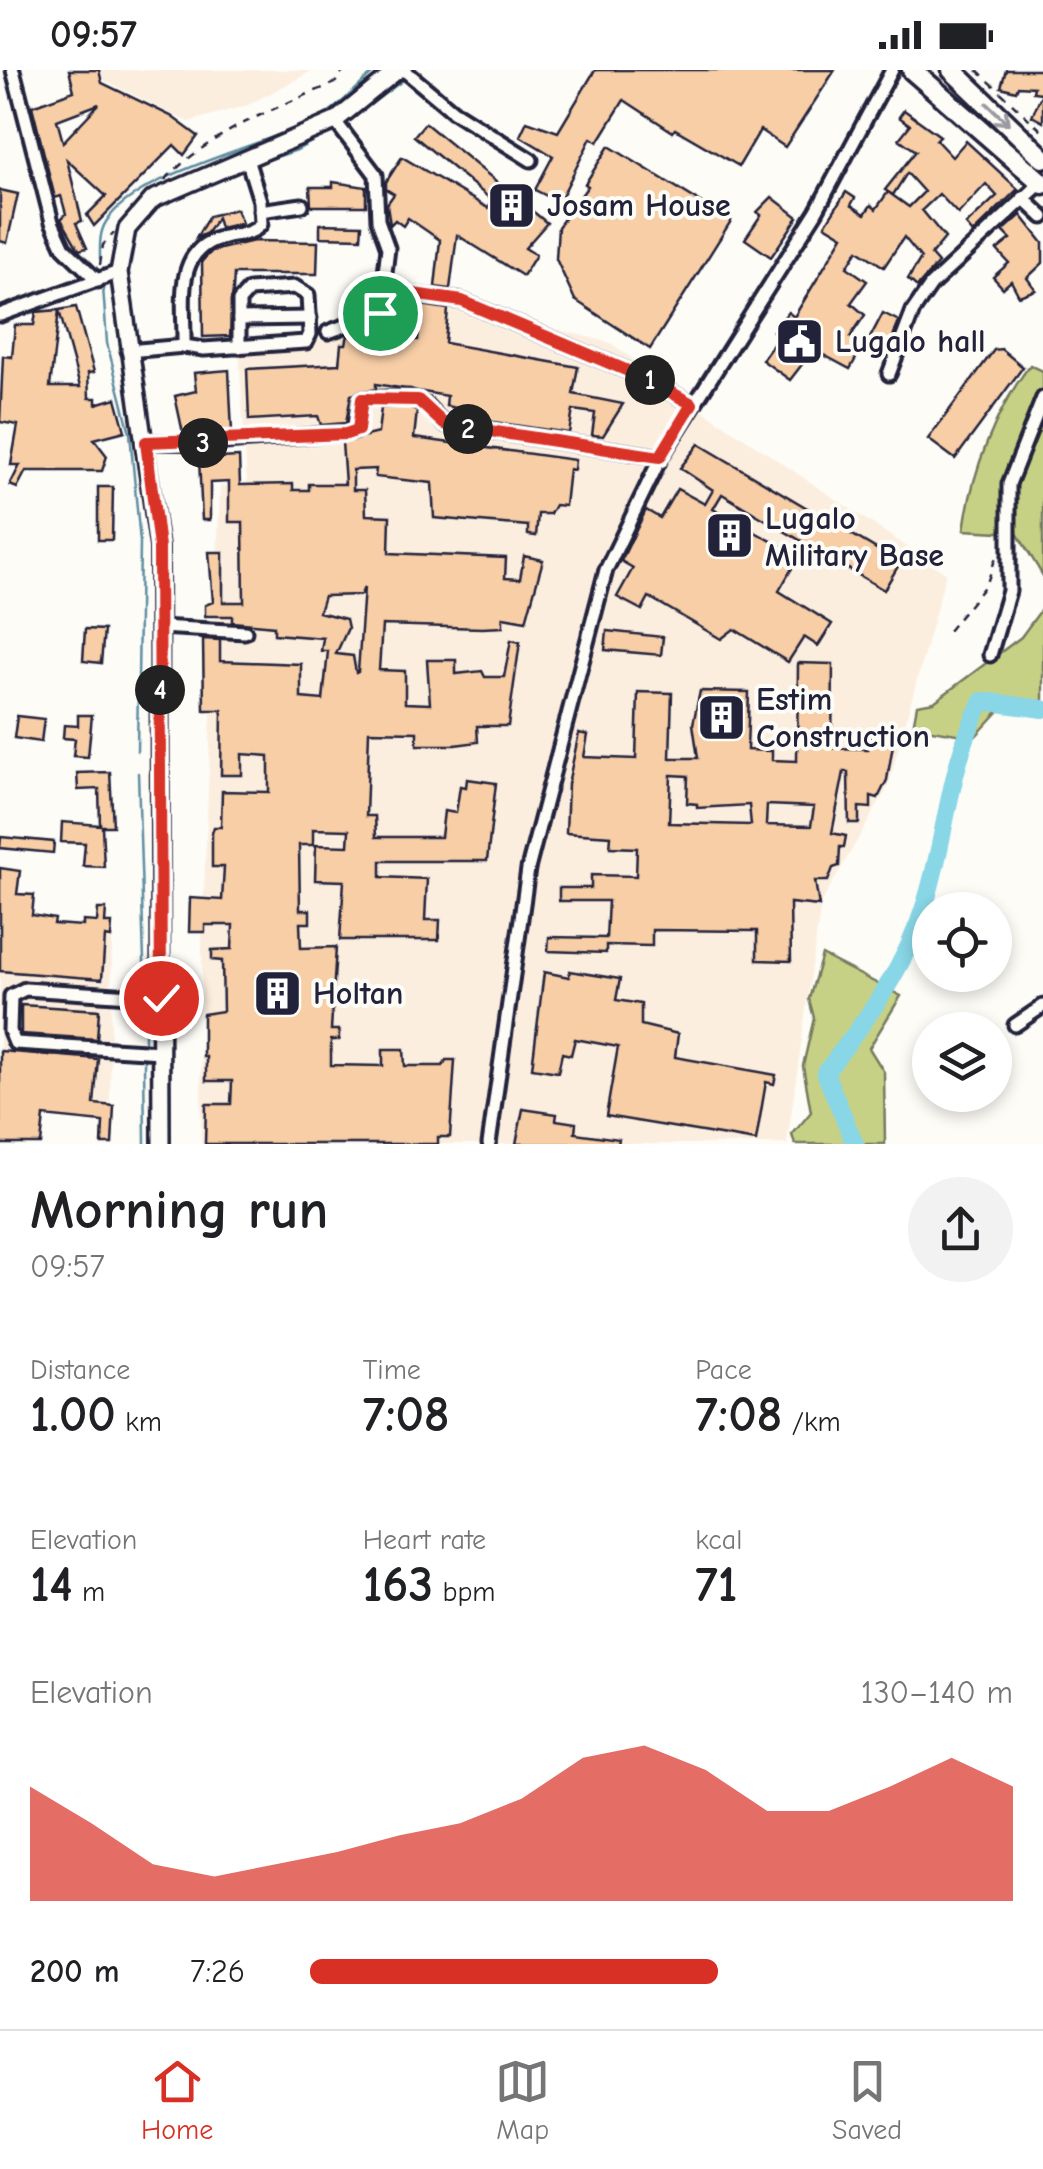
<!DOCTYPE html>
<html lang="en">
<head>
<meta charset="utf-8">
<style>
  body { margin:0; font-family:"Comic Neue",sans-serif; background:#f2f2f2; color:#202124; height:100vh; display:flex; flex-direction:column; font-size:38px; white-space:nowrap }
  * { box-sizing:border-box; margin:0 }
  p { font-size:32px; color:#757577 }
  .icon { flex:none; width:55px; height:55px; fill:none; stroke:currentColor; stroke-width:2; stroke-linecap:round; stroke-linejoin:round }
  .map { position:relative; height:1074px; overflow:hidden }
  .panel { display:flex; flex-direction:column; background:#fff; flex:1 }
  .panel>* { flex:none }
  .tools { position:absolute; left:912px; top:822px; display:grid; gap:20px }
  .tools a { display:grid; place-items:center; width:100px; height:100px; border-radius:50%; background:#fff; box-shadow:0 5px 15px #0003; font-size:50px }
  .pin { position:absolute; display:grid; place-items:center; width:85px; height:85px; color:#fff; margin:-42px; border:5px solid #fff; border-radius:50%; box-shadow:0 2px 10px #0007 }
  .km { position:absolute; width:50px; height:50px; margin:-25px; border-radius:50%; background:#222; color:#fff; font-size:28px; line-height:50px; text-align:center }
  .round { display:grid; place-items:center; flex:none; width:105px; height:105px; border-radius:52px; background:#f2f2f2 }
  .overview { display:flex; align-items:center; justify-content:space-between; height:170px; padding:0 30px }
  h1 { font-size:55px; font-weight:700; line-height:75px }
  .stats { display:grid; grid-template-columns:repeat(3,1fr); gap:15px; height:170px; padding:10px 30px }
  .stats div { display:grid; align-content:center }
  .stats b { font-size:50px; font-weight:700 }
  .stats small { font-size:28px; font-weight:400 }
  .stats p { font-size:28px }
  .chart { height:280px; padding:20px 30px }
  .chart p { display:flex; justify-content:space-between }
  .chart svg { width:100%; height:180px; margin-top:10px; fill:#d93025; opacity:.7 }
  ul { padding:0 30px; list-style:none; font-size:32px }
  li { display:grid; grid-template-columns:160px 120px 1fr; align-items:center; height:75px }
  li i { height:25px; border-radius:12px; background:#d93025 }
  .status { display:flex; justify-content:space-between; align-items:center; height:70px; padding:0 50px; background:#fff; direction:ltr }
  .status svg { height:28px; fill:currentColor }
  .dock { display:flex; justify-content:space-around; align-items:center; height:140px; border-top:2px solid #e0e0e0; background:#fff; font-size:28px; color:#757577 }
  .dock a { display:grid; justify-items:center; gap:5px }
  .dock .selected { color:#d93025 }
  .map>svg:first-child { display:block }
</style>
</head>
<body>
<div class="status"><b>09:57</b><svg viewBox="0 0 49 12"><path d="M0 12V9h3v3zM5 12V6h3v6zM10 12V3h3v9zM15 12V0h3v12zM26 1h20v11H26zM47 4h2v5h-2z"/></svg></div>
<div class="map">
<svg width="1043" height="1074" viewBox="0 0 1043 1074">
  <rect width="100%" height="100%" fill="#fdfcf7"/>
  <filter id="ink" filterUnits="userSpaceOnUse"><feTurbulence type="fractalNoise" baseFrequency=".01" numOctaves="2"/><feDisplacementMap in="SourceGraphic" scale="20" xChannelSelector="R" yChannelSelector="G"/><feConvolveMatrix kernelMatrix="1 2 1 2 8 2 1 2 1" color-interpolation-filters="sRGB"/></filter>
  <g filter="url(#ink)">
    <g fill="#fceedf">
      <polygon points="100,0 314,0 248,35 188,52 103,10"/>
      <polygon points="390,225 450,232 611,273 683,327 946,503 888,717 821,833 787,1074 201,1074 202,874 220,416 247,414 239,282 384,260"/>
      <polygon points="0,857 112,867 110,1034 0,1023"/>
    </g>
    <g fill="#c7d185" stroke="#747a60" stroke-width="2.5">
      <path d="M 1030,295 L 1043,301 L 1043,506 L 1017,463 L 964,460 C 972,402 995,341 1030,295 Z"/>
      <polygon points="1043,537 1043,640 1011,628 975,667 913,657 917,635 934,632 1021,567"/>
      <polygon points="822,885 901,926 869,978 884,1002 885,1074 795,1074 792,1065 811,1042 803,996 814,948 809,929"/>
    </g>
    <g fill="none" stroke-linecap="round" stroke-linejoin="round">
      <g stroke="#5f8ea2" stroke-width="2.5">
        <polyline points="966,0 997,31"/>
        <polyline points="344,54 406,8"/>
        <polyline points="253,95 297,80 337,58"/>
        <path d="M 100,189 C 100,176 99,163 106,152 C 136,102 269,76 324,45 C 343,34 360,14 376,0"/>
        <polyline points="103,217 107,273 130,363 140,472 137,681"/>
        <polyline points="153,385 164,461"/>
        <polyline points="166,509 169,551"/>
        <polyline points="138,703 145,922"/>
        <polyline points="167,771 169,564"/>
        <polyline points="145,972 145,933"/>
        <polyline points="144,991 145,1074"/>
      </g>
      <path stroke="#88d6e6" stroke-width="18" d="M 855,1074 L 825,1003 C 867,949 906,898 926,831 C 947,763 949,694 982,631 L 1043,639"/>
    </g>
    <g fill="#f8cea7" stroke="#22223b" stroke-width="2.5" fill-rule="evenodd">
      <path d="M 69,0 L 99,0 L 102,13 L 171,46 L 198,66 L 184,85 L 174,75 L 94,156 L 87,145 L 106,126 L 67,90 L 82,151 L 76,153 L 87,178 L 79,180 L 61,149 L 66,144 L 61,126 L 55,128 L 32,36 L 74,21 ZM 99,34 L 63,72 L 57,50 Z"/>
      <polygon points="595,0 835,0 785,77 760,60 739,96 675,59 673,62 624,30 598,72 591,68 559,132 535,120 553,86 520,66 527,51 558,62"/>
      <polygon points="1006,0 1043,0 1043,52 1032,46 1042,23 1033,22 1034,17 1018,16 1016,21 1001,17"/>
      <polygon points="904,40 940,66 936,70 952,87 966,71 1018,119 973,163 966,155 997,126 986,114 958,144 939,124 922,140 945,168 931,185 938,193 917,217 908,209 921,188 904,167 884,197 858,180 847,197 867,211 851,233 865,245 850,267 864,274 850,299 820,283 813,292 807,288 790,310 762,290 779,266 773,261 788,242 794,247 843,166 825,155 846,122 855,128 851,135 865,144 871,135 876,139 888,122 909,137 924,122 907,103 893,125 885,120 916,81 899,69 910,55 899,47"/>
      <polygon points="425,53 547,153 525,178 536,185 523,206 457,165 450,219 435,217 440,170 408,148 403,156 395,150 390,155 387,134 394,124 386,119 386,112 402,87 488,138 493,131 414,66"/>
      <polygon points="609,76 731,151 650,279 575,230 556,189 558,157 588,116 585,114"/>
      <polygon points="333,112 366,117 366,136 311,136 310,117 333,117"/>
      <polygon points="0,120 18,124 7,173 0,171"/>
      <polygon points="772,127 798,147 771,187 745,169 761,145 757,142"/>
      <polygon points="236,139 242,153 220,158 217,148 207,163 196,168 209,146"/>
      <polygon points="1021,145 1043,173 1043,193 1027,208 1036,220 1019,226 1011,211 1003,218 993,207 1009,193 997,180 1011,169 1003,161"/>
      <polygon points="320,154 362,155 361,168 320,167"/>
      <polygon points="254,171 318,172 317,204 234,204 230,266 203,267 202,191 212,181"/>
      <polygon points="421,235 448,239 445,273 578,297 573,324 623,334 603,366 592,365 595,343 573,340 569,363 480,350 481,343 446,336 447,326 376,314 376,319 351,325 346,353 321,355 318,346 249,350 247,299 339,294 341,274 346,274 348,265 418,270"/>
      <polygon points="76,237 94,302 88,303 89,328 96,328 96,334 116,328 125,361 94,369 107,386 102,401 26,401 17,418 10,415 20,395 11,395 18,355 0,352 3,286 12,287 15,255 34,255 36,242 59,240 50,317 80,317 59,240"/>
      <polygon points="883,243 899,251 889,277 870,268"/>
      <polygon points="1001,279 1023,297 955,389 928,369 994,280"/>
      <polygon points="229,300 232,362 183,363 175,326 196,321 194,303"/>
      <path d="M 407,336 L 417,341 L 414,368 L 575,390 L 574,400 L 569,399 L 565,436 L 555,435 L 550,444 L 538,444 L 536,466 L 528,465 L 528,456 L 434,448 L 432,413 L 375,407 L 376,399 L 353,400 L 353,420 L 365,420 L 366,445 L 390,446 L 389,483 L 506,488 L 505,508 L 520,509 L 524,486 L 543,490 L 526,551 L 503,547 L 503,557 L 482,558 L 382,555 L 379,600 L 405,601 L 405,633 L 430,634 L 427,590 L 456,590 L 456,604 L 482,601 L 485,607 L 504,607 L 511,570 L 520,572 L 508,656 L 477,656 L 478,672 L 455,675 L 417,675 L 417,662 L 369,661 L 366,746 L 375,746 L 376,767 L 441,767 L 444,741 L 456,743 L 460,716 L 466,717 L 467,709 L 496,713 L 487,791 L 381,791 L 381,807 L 427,809 L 425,850 L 440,850 L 439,870 L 340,870 L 344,811 L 315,810 L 316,775 L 348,776 L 349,760 L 313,759 L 313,775 L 299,775 L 300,840 L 310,840 L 310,853 L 300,853 L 301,878 L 336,877 L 331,960 L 339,960 L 339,970 L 331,970 L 331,995 L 383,996 L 383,979 L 404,979 L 405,996 L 443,996 L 446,990 L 455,990 L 450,1067 L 438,1067 L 438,1074 L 205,1074 L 206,1034 L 231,1034 L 232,1011 L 206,1011 L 206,987 L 203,987 L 203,944 L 223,941 L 222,891 L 212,890 L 212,880 L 232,879 L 233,855 L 205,855 L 205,862 L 189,862 L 190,828 L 222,830 L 224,797 L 212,797 L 212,763 L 214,757 L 221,757 L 222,721 L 269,722 L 269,686 L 242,684 L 242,705 L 221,705 L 222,640 L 204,640 L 203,569 L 220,570 L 220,591 L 301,594 L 301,628 L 323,630 L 328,581 L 321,581 L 323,568 L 274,564 L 274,556 L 232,552 L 232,546 L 205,546 L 205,535 L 213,532 L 209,482 L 223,482 L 223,532 L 244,532 L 243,452 L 229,452 L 229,412 L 210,413 L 210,450 L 202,450 L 199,389 L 239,387 L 240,415 L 293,414 L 293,420 L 309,420 L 309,414 L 345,414 L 342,372 L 378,363 L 381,338 ZM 364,517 L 358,602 L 356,603 L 353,586 L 336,584 L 348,558 L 346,549 L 319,542 L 324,526 L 361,525 Z"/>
      <polygon points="699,374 900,493 884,520 722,424 713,439 799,486 779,521 832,554 818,576 804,567 788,592 734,559 721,569 649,527 642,540 617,527 633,498 621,491 646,440 660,448 677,419 705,434 713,420 680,398"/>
      <polygon points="98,417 113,417 112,470 98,470"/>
      <polygon points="85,559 104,560 101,593 83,591"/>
      <polygon points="607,561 663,567 661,585 605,580"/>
      <path d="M 798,593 L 833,594 L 832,678 L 868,679 L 869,667 L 894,669 L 887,710 L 878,728 L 871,726 L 871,738 L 859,737 L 859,753 L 849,753 L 848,702 L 844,702 L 832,763 L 846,766 L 844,777 L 840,777 L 839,796 L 833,798 L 828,811 L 815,811 L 819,836 L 790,833 L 791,891 L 757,890 L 757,861 L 652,860 L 652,876 L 606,875 L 606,883 L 548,881 L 549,867 L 606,868 L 608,831 L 559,831 L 559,818 L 591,818 L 591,805 L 636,806 L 637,778 L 610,777 L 611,766 L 566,763 L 568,714 L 579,663 L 588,665 L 584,687 L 636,689 L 638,622 L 672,623 L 670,688 L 698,688 L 693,654 L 700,621 L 749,622 L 747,680 L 772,681 L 772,690 L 797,691 ZM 671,705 L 688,706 L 687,733 L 697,734 L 697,738 L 749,735 L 751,755 L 669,753 ZM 767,735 L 814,737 L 811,756 L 766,755 Z"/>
      <polygon points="78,645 92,645 88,687 73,686 75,669 63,668 64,655 78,656"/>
      <polygon points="17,646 44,649 41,672 14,668"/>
      <polygon points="110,702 113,756 102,756 104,797 83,796 85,773 61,772 62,752 100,755 99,719 78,720 77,703"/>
      <polygon points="1,767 54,772 53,783 0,778"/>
      <polygon points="0,798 20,801 17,824 34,825 32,845 55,849 54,854 83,856 83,851 97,852 98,839 106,839 105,853 112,853 111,868 105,867 102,909 0,901"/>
      <polygon points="570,901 620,909 616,930 641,934 641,955 678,964 675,987 776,1005 774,1014 766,1012 756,1071 606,1046 618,977 575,969 571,985 562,983 558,1002 532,998 544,902 569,907"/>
      <polygon points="21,935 99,940 97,969 21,964"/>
      <polygon points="0,981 98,989 94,1034 114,1036 112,1074 102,1074 103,1052 44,1046 41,1074 0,1074"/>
      <polygon points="523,1039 557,1044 556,1050 576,1053 575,1063 619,1069 618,1074 516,1074"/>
    </g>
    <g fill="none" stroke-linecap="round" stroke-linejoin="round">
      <defs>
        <g id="minor">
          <polyline points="13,0 52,152 64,178 98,211"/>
          <polyline points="404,0 453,41 531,90"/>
          <polyline points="1023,128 1043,147"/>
          <polyline points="260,141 302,135"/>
          <polyline points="385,221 462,231 647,309 692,334"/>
          <polyline points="0,245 119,202"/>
          <polyline points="239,249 310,248"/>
          <polyline points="328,262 380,243 388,178 378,150 376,105 335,51"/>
          <polyline points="184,276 204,279 306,272 310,264 308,225 295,217 249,220 239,231 239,277"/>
          <path d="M 128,281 L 184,276 C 185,235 172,178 224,167 C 237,163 252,166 261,154 L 260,131 L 247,89"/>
          <polyline points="889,304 913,241 931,215 1042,112"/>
          <polyline points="146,372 212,373 354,362 362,329 409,327 426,335 444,354 661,387"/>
          <polyline points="160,557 245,562"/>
          <polyline points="990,585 1009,521 1009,414 1043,328"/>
          <polyline points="161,928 25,919 11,926 10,961 15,973 161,982"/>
          <polyline points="1015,955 1043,936"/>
          <polyline points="489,1074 528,799 606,500 661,387 816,142 892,0"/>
        </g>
        <polyline id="major" points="161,1074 159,477 119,202 127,159 153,129 335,51 398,0"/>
        <g id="highway">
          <polyline points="912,0 1043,114"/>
          <polyline points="952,0 1043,88"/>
        </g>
      </defs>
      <use href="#minor" stroke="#22223b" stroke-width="19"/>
      <use href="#major" stroke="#22223b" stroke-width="22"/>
      <use href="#highway" stroke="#22223b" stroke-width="25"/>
      <g stroke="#22223b" stroke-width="2.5" stroke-dasharray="8 8" stroke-linecap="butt">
        <polyline points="977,0 1043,62"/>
        <path d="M 165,110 C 212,61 273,39 335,13 L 344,0"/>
        <polyline points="100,195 103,175 114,163"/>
        <polyline points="948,561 987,513 997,484"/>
      </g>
      <use href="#minor" stroke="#fdfcf7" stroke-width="11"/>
      <use href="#major" stroke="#fdfcf7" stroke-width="15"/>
      <use href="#highway" stroke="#fdfcf7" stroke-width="18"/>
    </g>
    <defs><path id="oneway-shaft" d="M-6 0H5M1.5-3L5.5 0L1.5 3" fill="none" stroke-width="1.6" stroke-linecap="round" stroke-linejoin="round" transform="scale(2.5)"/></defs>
    <use stroke="#9a9aa2" href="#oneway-shaft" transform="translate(998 44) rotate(44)"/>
  </g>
  <g fill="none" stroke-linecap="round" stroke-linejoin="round" filter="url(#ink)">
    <defs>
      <polyline id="route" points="161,928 159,477 146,372 346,364 358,360 362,329 418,330 444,354 660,387 692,334 647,309 462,231 385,220 380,243"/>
    </defs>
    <use href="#route" stroke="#fff" stroke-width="20"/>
    <use href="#route" stroke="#d93025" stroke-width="12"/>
  </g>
  <defs>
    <symbol id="building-square" viewBox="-11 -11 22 22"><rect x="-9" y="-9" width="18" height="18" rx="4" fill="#22223b" stroke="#fdfcf7"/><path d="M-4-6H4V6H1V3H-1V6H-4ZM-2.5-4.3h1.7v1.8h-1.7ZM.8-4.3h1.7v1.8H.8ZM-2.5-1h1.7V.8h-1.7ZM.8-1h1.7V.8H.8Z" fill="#fff"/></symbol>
    <symbol id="civic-square" viewBox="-11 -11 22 22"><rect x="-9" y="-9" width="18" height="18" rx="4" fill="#22223b" stroke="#fdfcf7"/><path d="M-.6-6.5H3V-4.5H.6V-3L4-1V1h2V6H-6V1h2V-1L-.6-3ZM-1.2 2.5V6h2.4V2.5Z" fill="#fff"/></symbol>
  </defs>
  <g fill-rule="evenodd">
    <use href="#building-square" x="484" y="108" width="55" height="55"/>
    <use href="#civic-square" x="772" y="244" width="55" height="55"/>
    <use href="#building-square" x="702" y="438" width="55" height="55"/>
    <use href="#building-square" x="694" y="620" width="55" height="55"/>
    <use href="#building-square" x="250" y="896" width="55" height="55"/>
  </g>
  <g text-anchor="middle" stroke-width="8" stroke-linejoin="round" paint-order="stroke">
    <g font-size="32" font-weight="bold" fill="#22223b" stroke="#fdfcf7" text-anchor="start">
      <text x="547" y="146">Josam House</text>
      <text x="835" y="282">Lugalo hall</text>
      <text x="765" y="459">Lugalo<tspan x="765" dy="37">Military Base</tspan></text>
      <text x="756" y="640">Estim<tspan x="756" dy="37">Construction</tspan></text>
      <text x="313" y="934">Holtan</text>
    </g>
  </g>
</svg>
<div class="tools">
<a><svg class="icon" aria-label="locate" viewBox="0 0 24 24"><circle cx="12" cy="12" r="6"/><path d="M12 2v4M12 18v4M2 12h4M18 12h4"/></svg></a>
<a><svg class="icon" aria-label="layers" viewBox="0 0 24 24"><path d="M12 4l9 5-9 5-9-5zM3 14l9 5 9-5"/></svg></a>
</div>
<div class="pin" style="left:380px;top:243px;background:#1e9e55"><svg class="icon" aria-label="arrive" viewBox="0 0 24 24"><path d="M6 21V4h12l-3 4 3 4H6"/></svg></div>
<div class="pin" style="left:161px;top:928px;background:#d93025"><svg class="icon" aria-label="check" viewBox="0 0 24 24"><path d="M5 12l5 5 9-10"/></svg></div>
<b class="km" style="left:650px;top:310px">1</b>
<b class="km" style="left:468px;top:359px">2</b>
<b class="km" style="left:203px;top:373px">3</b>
<b class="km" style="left:160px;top:620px">4</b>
</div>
<section class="panel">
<div class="overview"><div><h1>Morning run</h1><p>09:57</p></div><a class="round"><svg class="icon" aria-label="share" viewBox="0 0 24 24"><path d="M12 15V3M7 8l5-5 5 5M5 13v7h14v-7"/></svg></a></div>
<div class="stats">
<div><p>Distance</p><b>1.00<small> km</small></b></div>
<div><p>Time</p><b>7:08</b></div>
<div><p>Pace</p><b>7:08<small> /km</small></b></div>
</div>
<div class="stats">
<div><p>Elevation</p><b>14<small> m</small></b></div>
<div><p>Heart rate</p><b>163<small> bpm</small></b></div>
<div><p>kcal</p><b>71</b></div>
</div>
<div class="chart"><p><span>Elevation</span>130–140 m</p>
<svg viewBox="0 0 160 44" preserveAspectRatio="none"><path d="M0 44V16L10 25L20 35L30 38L40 35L50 32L60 28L70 25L80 19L90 9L100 6L110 12L120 22L130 22L140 16L150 9L160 16V44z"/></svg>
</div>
<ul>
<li><b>200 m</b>7:26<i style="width:58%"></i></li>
</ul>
</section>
<nav class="dock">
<a class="selected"><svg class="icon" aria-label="home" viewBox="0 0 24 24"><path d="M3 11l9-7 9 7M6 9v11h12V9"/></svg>Home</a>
<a><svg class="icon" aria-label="map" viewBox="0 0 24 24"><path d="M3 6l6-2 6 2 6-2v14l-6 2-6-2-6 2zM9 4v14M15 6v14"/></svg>Map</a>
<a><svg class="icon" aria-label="saved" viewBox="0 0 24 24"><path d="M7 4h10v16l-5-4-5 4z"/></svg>Saved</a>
</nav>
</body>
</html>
